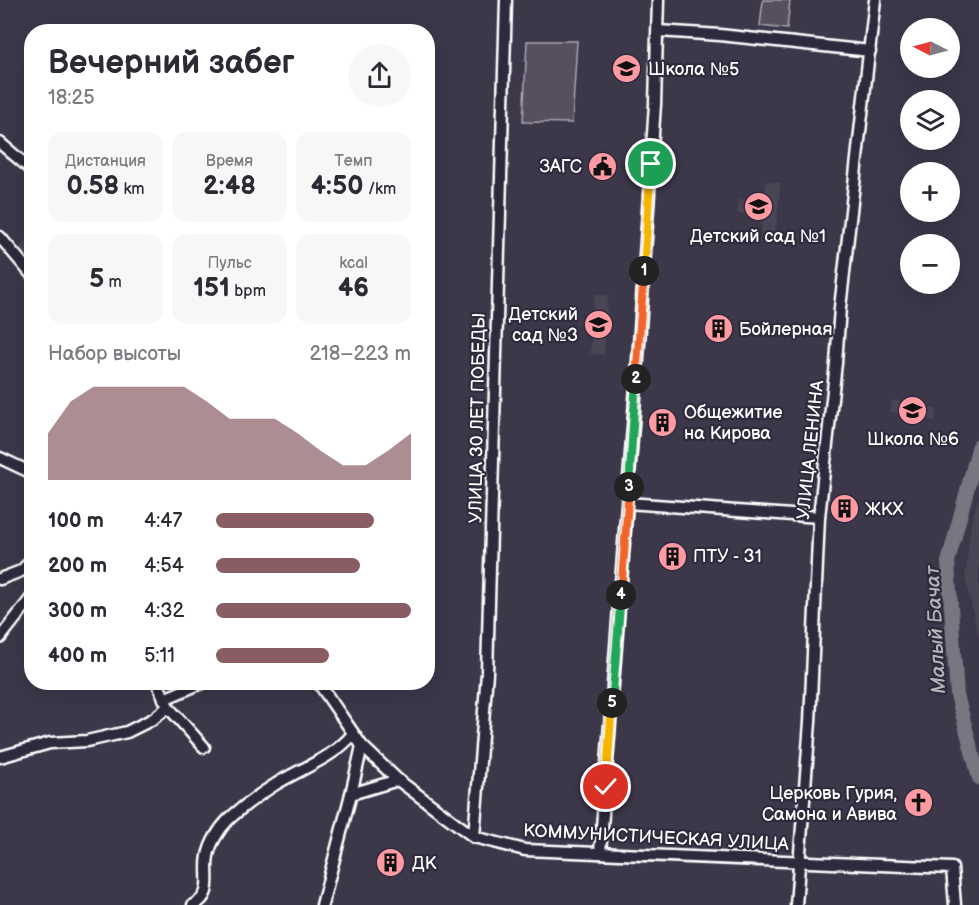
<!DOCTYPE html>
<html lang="ru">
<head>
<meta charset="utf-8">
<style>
  body { margin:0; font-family:"Balsamiq Sans",sans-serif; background:#f7f7f7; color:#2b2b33; height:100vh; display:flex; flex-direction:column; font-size:22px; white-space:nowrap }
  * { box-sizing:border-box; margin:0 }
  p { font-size:20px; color:#7c7c81 }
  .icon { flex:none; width:33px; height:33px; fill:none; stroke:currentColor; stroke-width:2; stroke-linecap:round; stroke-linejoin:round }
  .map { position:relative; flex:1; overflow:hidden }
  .sheet { position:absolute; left:24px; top:24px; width:411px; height:666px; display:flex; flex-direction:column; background:#fff; border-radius:24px; box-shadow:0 6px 24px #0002 }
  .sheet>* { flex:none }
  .needle { width:39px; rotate:276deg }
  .controls { position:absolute; left:900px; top:18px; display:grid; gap:12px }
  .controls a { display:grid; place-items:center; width:60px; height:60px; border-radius:50%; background:#fff; box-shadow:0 6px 24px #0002; font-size:30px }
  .pin { position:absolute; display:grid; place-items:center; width:51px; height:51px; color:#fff; margin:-26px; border:3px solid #fff; border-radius:50%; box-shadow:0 2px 6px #0007 }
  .km { position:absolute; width:30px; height:30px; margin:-15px; border-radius:50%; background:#222; color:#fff; font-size:16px; line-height:30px; text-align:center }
  .round { display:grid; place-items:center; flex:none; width:63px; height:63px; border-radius:32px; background:#f7f7f7 }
  .head { display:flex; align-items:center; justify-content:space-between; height:102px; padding:0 24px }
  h1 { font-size:33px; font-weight:700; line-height:45px }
  .metrics { display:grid; grid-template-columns:repeat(3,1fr); gap:9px; height:102px; padding:6px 24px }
  .metrics div { display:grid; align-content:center; border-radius:15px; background:#f7f7f7; text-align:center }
  .metrics b { font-size:26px; font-weight:700 }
  .metrics small { font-size:16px; font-weight:400 }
  .metrics p { font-size:16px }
  .chart { height:168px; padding:12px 24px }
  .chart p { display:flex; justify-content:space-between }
  .chart svg { width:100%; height:108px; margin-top:6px; fill:#8a5d65; opacity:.7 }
  ul { padding:0 24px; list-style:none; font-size:20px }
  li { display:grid; grid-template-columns:96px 72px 1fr; align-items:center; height:45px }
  li i { height:15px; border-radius:8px; background:#8a5d65 }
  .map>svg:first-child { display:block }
</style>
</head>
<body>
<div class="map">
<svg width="979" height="905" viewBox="0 0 979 905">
  <rect width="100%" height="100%" fill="#3c3749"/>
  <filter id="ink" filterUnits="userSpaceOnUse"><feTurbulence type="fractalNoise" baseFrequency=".0167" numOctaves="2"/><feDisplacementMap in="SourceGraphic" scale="12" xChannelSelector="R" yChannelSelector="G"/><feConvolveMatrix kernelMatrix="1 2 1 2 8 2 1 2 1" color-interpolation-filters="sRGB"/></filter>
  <g filter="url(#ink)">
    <g fill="#494455">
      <polygon points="766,181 781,183 775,240 760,239 762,216 737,213 739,199 764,201"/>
      <polygon points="31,236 31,264 19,248"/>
      <polygon points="594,294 608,295 604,355 590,354"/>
      <polygon points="892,400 937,409 935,421 890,412"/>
      <polygon points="979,496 979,639 965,577 971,523"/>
    </g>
    <g fill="#555060" stroke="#aaa8b0" stroke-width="1.5">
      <polygon points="763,0 790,0 787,29 760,26"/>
      <polygon points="527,41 577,41 572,123 523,122"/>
    </g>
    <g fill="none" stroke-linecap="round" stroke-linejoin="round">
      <polyline stroke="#797682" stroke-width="14" points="979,445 948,562 957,695 979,778"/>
      <defs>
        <g id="minor">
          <polyline points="658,31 720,35 870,51"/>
          <polyline points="0,143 32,170"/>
          <polyline points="0,237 32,275"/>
          <polyline points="0,458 32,473"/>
          <polyline points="628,503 819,517"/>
          <polyline points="0,579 21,571 32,560"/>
          <polyline points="0,638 32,597"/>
          <polyline points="157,682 168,707 204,747"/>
          <polyline points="267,682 281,682"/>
          <polyline points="318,682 362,746 398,780 474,837 525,850 952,868 955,905"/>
          <polyline points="164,699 204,682"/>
          <polyline points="0,757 50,743 87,741 127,732 153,719 168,707"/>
          <polyline points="351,794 362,746"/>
          <polyline points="474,837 487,673 506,0"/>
          <polyline points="600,853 637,374 655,104 658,0"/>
          <path d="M 193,905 C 215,895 204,875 208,856 C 210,844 219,829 228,820 C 242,807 260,794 276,784 C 302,768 333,758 353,734"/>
          <polyline points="322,905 351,794 398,780"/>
          <polyline points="796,905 810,722 819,517 836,363 840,308 875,0"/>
        </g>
      </defs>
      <use href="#minor" stroke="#fff" stroke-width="15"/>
      <use href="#minor" stroke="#2f2a3d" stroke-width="10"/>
    </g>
  </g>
  <g fill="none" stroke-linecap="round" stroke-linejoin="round" filter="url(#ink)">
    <defs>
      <polyline id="split-1" points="644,271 651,164"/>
      <polyline id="split-2" points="636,379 644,271"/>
      <polyline id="split-3" points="629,487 636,379"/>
      <polyline id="split-4" points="621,595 629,487"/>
      <polyline id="split-5" points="612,703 621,595"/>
      <polyline id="split-6" points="606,787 612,703"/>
    </defs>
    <use href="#split-1" stroke="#fff" stroke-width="12"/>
    <use href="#split-2" stroke="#fff" stroke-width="12"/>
    <use href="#split-3" stroke="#fff" stroke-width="12"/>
    <use href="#split-4" stroke="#fff" stroke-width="12"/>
    <use href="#split-5" stroke="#fff" stroke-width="12"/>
    <use href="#split-6" stroke="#fff" stroke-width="12"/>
    <use href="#split-1" stroke="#f5b400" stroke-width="8"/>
    <use href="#split-2" stroke="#f0652b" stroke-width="8"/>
    <use href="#split-3" stroke="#22a559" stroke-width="8"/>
    <use href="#split-4" stroke="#f0652b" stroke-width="8"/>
    <use href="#split-5" stroke="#22a559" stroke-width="8"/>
    <use href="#split-6" stroke="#f5b400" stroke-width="8"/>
  </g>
  <defs>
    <symbol id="school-disc" viewBox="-11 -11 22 22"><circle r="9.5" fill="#ff9aa2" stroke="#2f2a3d"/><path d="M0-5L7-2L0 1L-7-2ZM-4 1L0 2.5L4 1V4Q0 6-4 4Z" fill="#111"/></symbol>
    <symbol id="civic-disc" viewBox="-11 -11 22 22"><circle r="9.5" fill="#ff9aa2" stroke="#2f2a3d"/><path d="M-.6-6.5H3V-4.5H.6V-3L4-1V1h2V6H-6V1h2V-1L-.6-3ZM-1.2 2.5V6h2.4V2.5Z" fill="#111"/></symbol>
    <symbol id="building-disc" viewBox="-11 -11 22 22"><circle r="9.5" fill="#ff9aa2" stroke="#2f2a3d"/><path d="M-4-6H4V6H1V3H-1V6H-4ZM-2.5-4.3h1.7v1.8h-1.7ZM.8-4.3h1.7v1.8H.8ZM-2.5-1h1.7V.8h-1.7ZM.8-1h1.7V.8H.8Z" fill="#111"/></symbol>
    <symbol id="church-disc" viewBox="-11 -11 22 22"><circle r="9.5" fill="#ff9aa2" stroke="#2f2a3d"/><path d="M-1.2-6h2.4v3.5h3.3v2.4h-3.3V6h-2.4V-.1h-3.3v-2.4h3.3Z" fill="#111"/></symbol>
  </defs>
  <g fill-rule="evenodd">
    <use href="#school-disc" x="610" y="52" width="33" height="33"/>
    <use href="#civic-disc" x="586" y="150" width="33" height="33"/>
    <use href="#school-disc" x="742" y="190" width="33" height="33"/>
    <use href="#school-disc" x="582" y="308" width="33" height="33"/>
    <use href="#building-disc" x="702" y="312" width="33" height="33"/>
    <use href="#school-disc" x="896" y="394" width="33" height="33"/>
    <use href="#building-disc" x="646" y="406" width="33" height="33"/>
    <use href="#building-disc" x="828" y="492" width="33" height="33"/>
    <use href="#building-disc" x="656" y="540" width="33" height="33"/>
    <use href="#church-disc" x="902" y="786" width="33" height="33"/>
    <use href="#building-disc" x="374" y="846" width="33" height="33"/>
  </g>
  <g text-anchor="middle" stroke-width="4.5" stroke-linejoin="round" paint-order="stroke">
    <g font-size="18" fill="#fff" stroke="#2f2a3d" text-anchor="start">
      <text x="648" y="75">Школа №5</text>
      <text x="582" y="172" text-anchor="end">ЗАГС</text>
      <text x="758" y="242" text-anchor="middle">Детский сад №1</text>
      <text x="578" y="320" text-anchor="end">Детский<tspan x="578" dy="21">сад №3</tspan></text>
      <text x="739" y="335">Бойлерная</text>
      <text x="684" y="418">Общежитие<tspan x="684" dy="21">на Кирова</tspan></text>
      <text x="913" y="445" text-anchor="middle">Школа №6</text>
      <text x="865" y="515">ЖКХ</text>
      <text x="693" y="562">ПТУ - 31</text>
      <text x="897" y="799" text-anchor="end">Церковь Гурия,<tspan x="897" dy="21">Самона и Авива</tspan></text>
      <text x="412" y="869">ДК</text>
    </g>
    <g font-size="18" fill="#fff" stroke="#2f2a3d">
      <text transform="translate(477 418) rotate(-89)" y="6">УЛИЦА 30 ЛЕТ ПОБЕДЫ</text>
      <text transform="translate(810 450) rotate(-84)" y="6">УЛИЦА ЛЕНИНА</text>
      <text transform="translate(656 837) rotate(3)" y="6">КОММУНИСТИЧЕСКАЯ УЛИЦА</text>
    </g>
    <g font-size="20" font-style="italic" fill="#b5b4ba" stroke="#2f2a3d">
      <text transform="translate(935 630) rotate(-93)" y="7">Малый Бачат</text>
    </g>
  </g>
</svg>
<div class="controls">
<a><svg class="needle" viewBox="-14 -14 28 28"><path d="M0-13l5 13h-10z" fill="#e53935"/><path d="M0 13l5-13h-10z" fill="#7c7c81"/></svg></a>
<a><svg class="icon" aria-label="layers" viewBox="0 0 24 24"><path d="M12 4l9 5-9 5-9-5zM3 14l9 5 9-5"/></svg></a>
<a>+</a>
<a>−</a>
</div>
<div class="pin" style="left:651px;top:164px;background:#1e9e55"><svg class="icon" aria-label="arrive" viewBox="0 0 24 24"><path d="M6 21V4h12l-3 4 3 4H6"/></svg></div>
<div class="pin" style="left:606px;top:787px;background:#d93025"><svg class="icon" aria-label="check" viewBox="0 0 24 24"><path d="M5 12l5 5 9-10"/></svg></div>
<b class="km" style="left:644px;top:271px">1</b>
<b class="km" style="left:636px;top:379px">2</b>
<b class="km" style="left:629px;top:487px">3</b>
<b class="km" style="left:621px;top:595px">4</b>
<b class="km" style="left:612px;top:703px">5</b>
<section class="sheet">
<div class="head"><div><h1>Вечерний забег</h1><p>18:25</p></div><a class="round"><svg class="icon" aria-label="share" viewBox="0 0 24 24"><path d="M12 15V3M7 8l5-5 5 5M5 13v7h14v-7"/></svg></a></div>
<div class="metrics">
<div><p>Дистанция</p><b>0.58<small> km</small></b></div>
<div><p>Время</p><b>2:48</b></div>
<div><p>Темп</p><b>4:50<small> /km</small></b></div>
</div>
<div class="metrics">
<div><b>5<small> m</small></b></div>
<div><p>Пульс</p><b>151<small> bpm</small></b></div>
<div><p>kcal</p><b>46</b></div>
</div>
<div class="chart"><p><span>Набор высоты</span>218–223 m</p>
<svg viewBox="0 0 160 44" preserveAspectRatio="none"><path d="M0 44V25L10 12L20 6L30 6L40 6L50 6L60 6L70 12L80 19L90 19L100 19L110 25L120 32L130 38L140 38L150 32L160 25V44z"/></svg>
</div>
<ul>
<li><b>100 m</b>4:47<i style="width:81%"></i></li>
<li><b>200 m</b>4:54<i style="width:74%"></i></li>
<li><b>300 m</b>4:32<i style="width:100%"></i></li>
<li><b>400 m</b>5:11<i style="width:58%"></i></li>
</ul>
</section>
</div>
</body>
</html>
